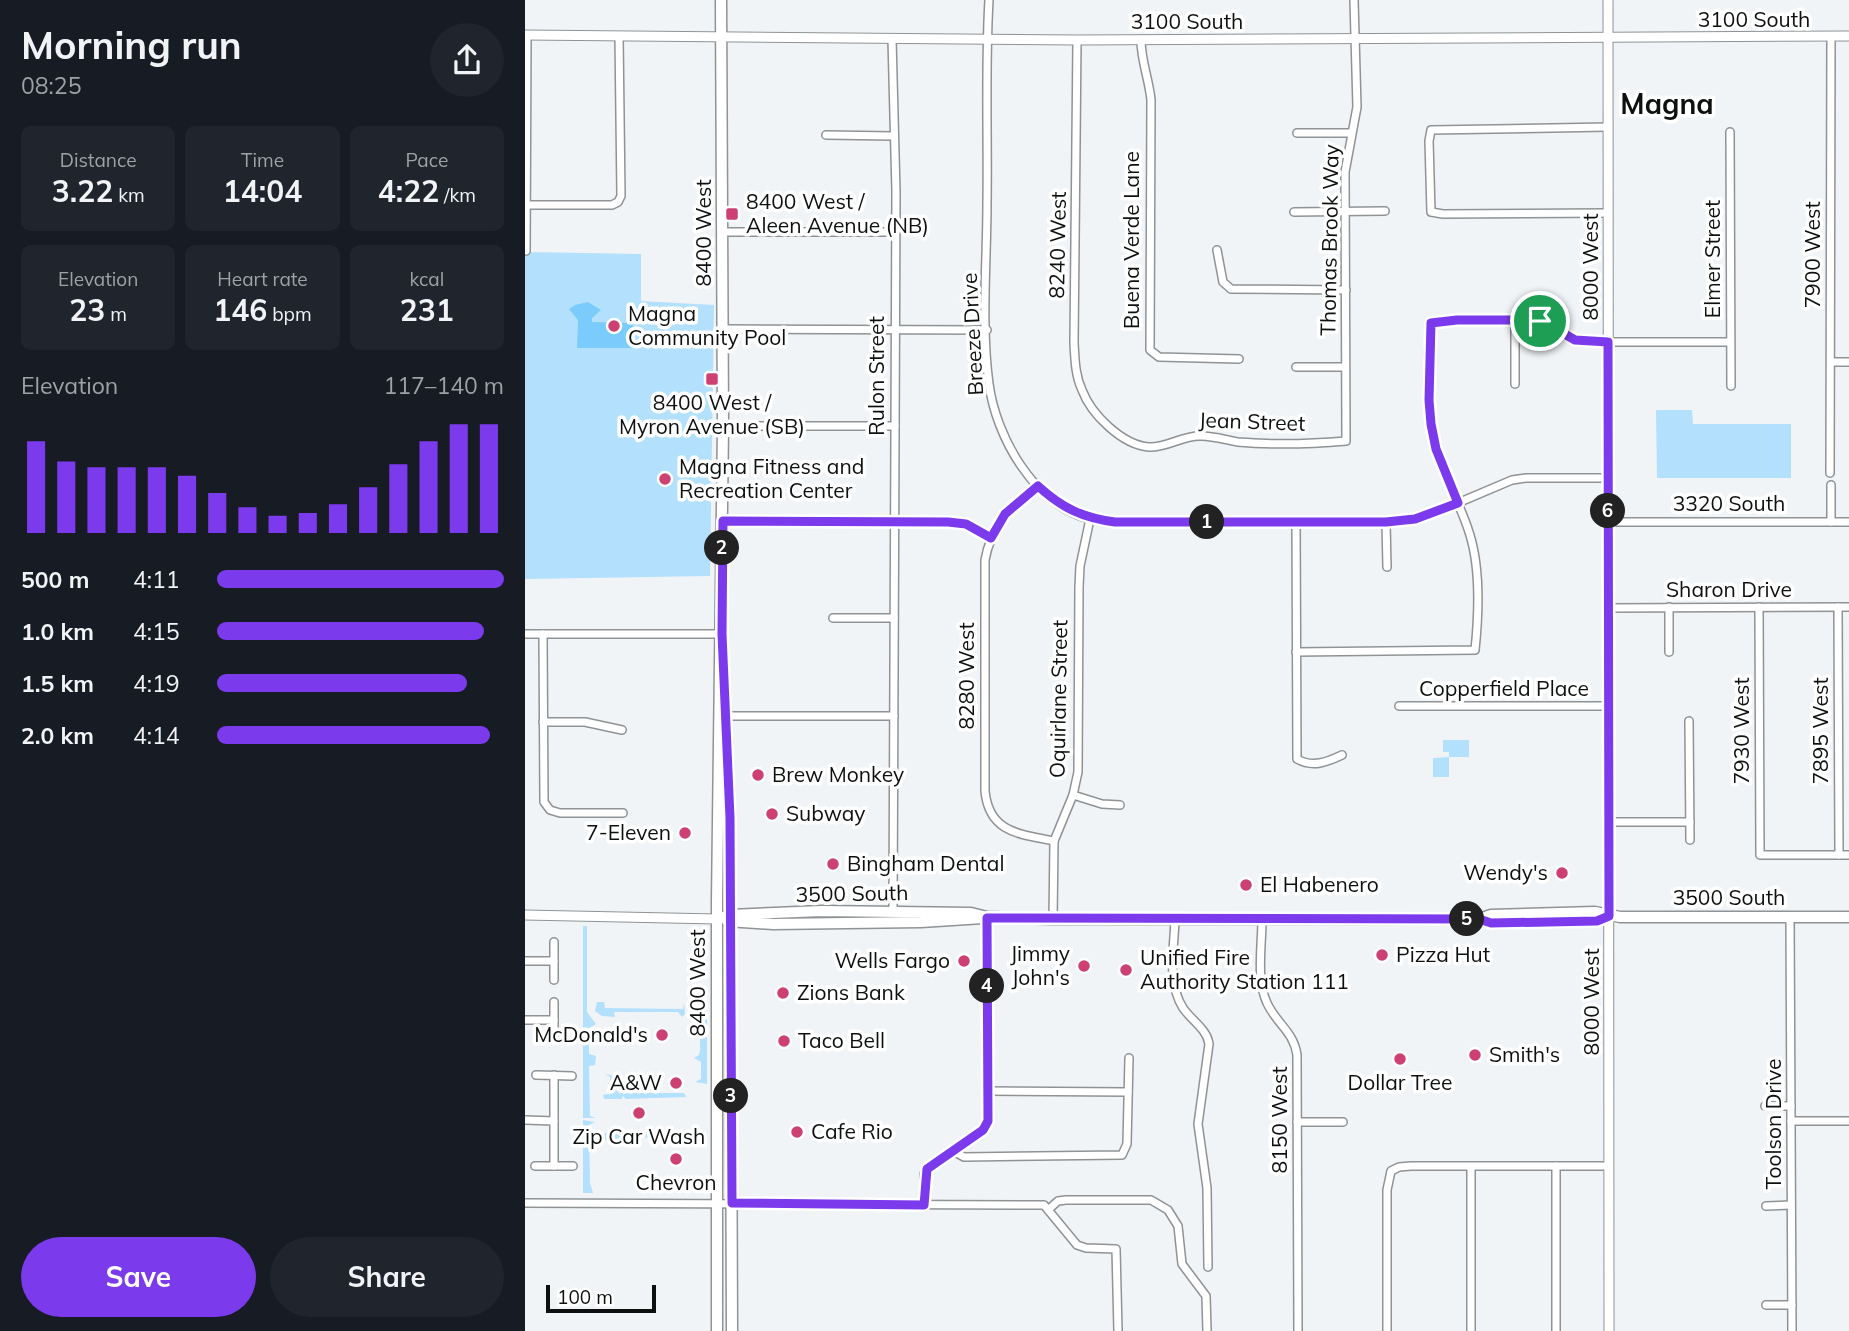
<!DOCTYPE html>
<html lang="en">
<head>
<meta charset="utf-8">
<style>
  body { margin:0; font-family:Mulish,sans-serif; background:#20242c; color:#f1f3f6; height:100vh; display:flex; flex-direction:column; font-size:26px; white-space:nowrap }
  * { box-sizing:border-box; margin:0 }
  p { font-size:23px; color:#9ea1a6 }
  .icon { flex:none; width:38px; height:38px; fill:none; stroke:currentColor; stroke-width:2; stroke-linecap:round; stroke-linejoin:round }
  .map { position:relative; flex:1; overflow:hidden }
  .drawer { display:flex; flex-direction:column; background:#171b24; width:525px }
  .drawer>* { flex:none }
  .scale { position:absolute; left:21px; bottom:18px; width:110px; box-sizing:border-box; padding-left:7px; border:4px solid #0e1010; border-top:0; font-size:19px; line-height:24px; white-space:nowrap; color:#0e1010; -webkit-text-stroke:5px #fff; paint-order:stroke }
  .pin { position:absolute; display:grid; place-items:center; width:60px; height:60px; color:#fff; margin:-30px; border:4px solid #fff; border-radius:50%; box-shadow:0 2px 7px #0007 }
  .km { position:absolute; width:35px; height:35px; margin:-18px; border-radius:50%; background:#222; color:#fff; font-size:19px; line-height:35px; text-align:center }
  .round { display:grid; place-items:center; flex:none; width:74px; height:74px; border-radius:37px; background:#20242c }
  .head { display:flex; align-items:center; justify-content:space-between; height:119px; padding:0 21px }
  h1 { font-size:38px; font-weight:700; line-height:52px }
  .stats { display:grid; grid-template-columns:repeat(3,1fr); gap:10px; height:119px; padding:7px 21px }
  .stats div { display:grid; align-content:center; border-radius:10px; background:#20242c; text-align:center }
  .stats b { font-size:30px; font-weight:700 }
  .stats small { font-size:19px; font-weight:400 }
  .stats p { font-size:19px }
  .chart { height:196px; padding:14px 21px }
  .chart p { display:flex; justify-content:space-between }
  .chart svg { width:100%; height:126px; margin-top:7px; stroke:#7c3aed; stroke-width:6 }
  .primary-button { display:flex; gap:14px; margin-top:auto; padding:14px 21px }
  .primary-button a { flex:1; height:80px; border-radius:42px; background:#7c3aed; color:#fff; font-size:28px; font-weight:700; line-height:80px; text-align:center }
  .primary-button a+a { background:#20242c; color:#f1f3f6 }
  ul { padding:0 21px; list-style:none; font-size:23px }
  li { display:grid; grid-template-columns:112px 84px 1fr; align-items:center; height:52px }
  li i { height:18px; border-radius:9px; background:#7c3aed }
  main { display:flex; flex:1; min-height:0 }
  .map>svg:first-child { display:block }
</style>
</head>
<body>
<main>
<section class="drawer">
<div class="head"><div><h1>Morning run</h1><p>08:25</p></div><a class="round"><svg class="icon" aria-label="share" viewBox="0 0 24 24"><path d="M12 15V3M7 8l5-5 5 5M5 13v7h14v-7"/></svg></a></div>
<div class="stats">
<div><p>Distance</p><b>3.22<small> km</small></b></div>
<div><p>Time</p><b>14:04</b></div>
<div><p>Pace</p><b>4:22<small> /km</small></b></div>
</div>
<div class="stats">
<div><p>Elevation</p><b>23<small> m</small></b></div>
<div><p>Heart rate</p><b>146<small> bpm</small></b></div>
<div><p>kcal</p><b>231</b></div>
</div>
<div class="chart"><p><span>Elevation</span>117–140 m</p>
<svg viewBox="0 0 160 44" preserveAspectRatio="none"><path d="M5 44V12M15 44V19M25 44V21M35 44V21M45 44V21M55 44V24M65 44V30M75 44V35M85 44V38M95 44V37M105 44V34M115 44V28M125 44V20M135 44V12M145 44V6M155 44V6"/></svg>
</div>
<ul>
<li><b>500 m</b>4:11<i style="width:100%"></i></li>
<li><b>1.0 km</b>4:15<i style="width:93%"></i></li>
<li><b>1.5 km</b>4:19<i style="width:87%"></i></li>
<li><b>2.0 km</b>4:14<i style="width:95%"></i></li>
</ul>
<div class="primary-button"><a>Save</a><a>Share</a></div>
</section>
<div class="map">
<svg width="1324" height="1331" viewBox="0 0 1324 1331">
  <rect width="100%" height="100%" fill="#f0f4f7"/>
  <g fill="#b3e0fd">
    <polygon points="0,252 116,254 116,301 189,305 185,576 0,579"/>
    <polygon points="1131,410 1167,410 1168,424 1266,424 1266,478 1132,478"/>
    <polygon points="918,740 944,740 944,757 924,757 924,777 908,777 908,758 924,757 924,752 918,752"/>
    <polygon points="58,926 62,926 62,1012 71,1024 64,1028 64,1054 71,1056 70,1065 64,1066 65,1116 71,1118 58,1118"/>
    <polygon points="72,1002 79,1002 80,1008 158,1009 159,1003 160,1014 157,1017 153,1012 89,1012 90,1017 77,1016 70,1011"/>
    <polygon points="171,1003 182,1003 182,1084 170,1082 176,1079 176,1062 169,1058 174,1055 175,1050 175,1016 169,1016"/>
    <polygon points="80,1074 89,1076 90,1089 94,1093 159,1093 161,1097 101,1099 98,1096 97,1099 79,1099 78,1095 85,1094 85,1077"/>
    <polygon points="58,1120 70,1122 64,1125 65,1183 68,1193 58,1193"/>
    <polygon points="81,1132 158,1132 159,1135 81,1140 78,1137"/>
  </g>
  <polygon fill="#7bccfd" points="63,302 76,310 67,318 67,322 108,323 108,348 52,348 53,320 44,309 50,305"/>
  <g fill="none" stroke-linecap="round" stroke-linejoin="round">
    <defs>
      <g id="minor">
        <path d="M 464,0 C 460,67 463,135 462,203 C 462,262 456,325 464,384 C 471,437 509,504 564,519 C 572,521 582,521 590,522 L 861,522 L 902,516 L 987,480 L 1001,478 L 1083,478"/>
        <polyline points="367,39 371,192 368,913"/>
        <path d="M 552,40 L 549,343 C 550,359 550,375 557,390 C 566,414 597,445 624,447 C 642,448 658,435 676,436 C 689,436 701,440 713,442 C 748,445 786,444 821,441 L 820,172 L 832,107 L 829,0"/>
        <path d="M 616,40 C 616,61 624,79 626,100 L 625,350 L 634,357 L 714,359"/>
        <polyline points="1083,127 906,130 904,141 906,212 918,214 1083,213"/>
        <polyline points="1205,132 1206,386"/>
        <polyline points="772,133 825,133"/>
        <polyline points="301,135 368,136"/>
        <polyline points="1,205 87,205 93,202 96,196 94,36"/>
        <polyline points="769,212 860,211"/>
        <polyline points="198,232 370,232"/>
        <polyline points="692,250 698,282 706,289 821,290"/>
        <polyline points="1,251 2,35"/>
        <polyline points="990,320 990,384"/>
        <polyline points="198,329 462,330"/>
        <polyline points="1306,362 1324,362"/>
        <polyline points="771,367 820,367"/>
        <polyline points="198,426 370,426"/>
        <polyline points="1305,473 1306,36"/>
        <polyline points="1306,485 1306,522"/>
        <path d="M 512,486 C 486,507 466,526 460,560 L 460,791 C 464,833 495,834 529,841"/>
        <polyline points="198,521 423,522 441,524 466,538"/>
        <path d="M 771,521 L 772,759 C 788,768 802,762 817,755"/>
        <polyline points="861,522 862,567"/>
        <polyline points="1084,522 1324,522"/>
        <polyline points="1234,607 1235,855 1324,855"/>
        <polyline points="1313,607 1314,855"/>
        <polyline points="1083,608 1324,607"/>
        <polyline points="308,618 369,618"/>
        <polyline points="0,634 197,634"/>
        <polyline points="18,634 19,802 25,810 35,813 98,813"/>
        <path d="M 771,652 L 950,650 C 954,612 956,568 944,532 C 935,503 918,476 911,446 C 900,407 902,363 906,323 C 935,320 989,315 1016,322 C 1032,326 1043,339 1060,342 L 1205,342"/>
        <polyline points="1144,652 1144,607"/>
        <polyline points="874,706 1083,706"/>
        <polyline points="198,716 369,716"/>
        <polyline points="1164,721 1165,840"/>
        <polyline points="18,722 60,722 97,730"/>
        <polyline points="548,795 577,804 595,805"/>
        <polyline points="1082,822 1165,822"/>
        <polyline points="1265,917 1267,1331"/>
        <polyline points="528,919 529,841 548,795 553,772 554,587 555,566 565,519"/>
        <path d="M 650,920 C 649,948 642,983 658,1008 C 667,1021 682,1029 684,1044 L 673,1124 L 682,1188 L 683,1267"/>
        <path d="M 737,920 C 737,945 731,980 742,1003 C 751,1023 769,1032 772,1055 L 773,1331"/>
        <polyline points="0,961 29,961"/>
        <polyline points="29,980 29,942"/>
        <polyline points="29,1002 29,1038"/>
        <polyline points="0,1020 29,1020"/>
        <polyline points="11,1075 47,1076"/>
        <polyline points="29,1075 29,1166"/>
        <polyline points="463,1091 603,1092"/>
        <polyline points="1240,1106 1266,1106"/>
        <polyline points="0,1120 29,1121"/>
        <polyline points="1266,1121 1324,1121"/>
        <polyline points="772,1122 818,1122"/>
        <polyline points="428,1151 439,1157 597,1155 602,1144 604,1058"/>
        <polyline points="10,1166 48,1166"/>
        <polyline points="0,1203 519,1205 552,1245 561,1248 591,1249 593,1331"/>
        <polyline points="399,1205 399,1174 402,1169 458,1130 463,1121 462,917"/>
        <polyline points="1241,1206 1266,1205"/>
        <polyline points="524,1209 533,1201 541,1200 626,1200 643,1210 653,1226 657,1264 681,1296 682,1331"/>
        <polyline points="1241,1305 1267,1305"/>
        <polyline points="862,1331 862,1190 866,1171 874,1167 886,1166 1084,1166"/>
        <polyline points="946,1331 946,1167"/>
        <polyline points="1031,1331 1031,1166"/>
      </g>
      <g id="tertiary">
        <polyline points="1083,0 1084,1331"/>
        <polyline points="0,35 552,40 1324,36"/>
        <polyline points="0,915 192,919"/>
      </g>
      <g id="primary">
        <polyline points="200,700 205,818 207,1331"/>
        <polyline points="192,919 205,915 297,911 446,913 462,917 528,919 954,919 966,923 1072,921 1084,916"/>
        <polyline points="954,919 966,915 1070,912 1095,917 1324,917"/>
        <polyline points="202,921 248,924 396,922 458,918"/>
        <polyline points="192,1331 192,902 198,426 196,0"/>
      </g>
    </defs>
    <use href="#minor" stroke="#8f9395" stroke-width="10"/>
    <use href="#tertiary" stroke="#8f9395" stroke-width="11"/>
    <use href="#primary" stroke="#8f9395" stroke-width="13"/>
    <use href="#minor" stroke="#fff" stroke-width="7"/>
    <use href="#tertiary" stroke="#fff" stroke-width="9"/>
    <use href="#primary" stroke="#fff" stroke-width="10"/>
  </g>
  <g fill="none" stroke-linecap="round" stroke-linejoin="round">
    <defs>
      <path id="route" d="M 932,320 L 1006,320 L 1024,325 L 1050,340 L 1083,342 L 1084,916 L 1072,921 L 966,923 L 954,919 L 462,918 L 463,1121 L 458,1130 L 402,1169 L 399,1205 L 207,1203 L 205,818 L 197,634 L 198,521 L 423,522 L 441,524 L 466,538 L 480,514 L 513,486 C 537,508 558,518 590,522 L 861,522 L 890,519 L 933,503 L 911,449 L 906,424 L 904,400 L 906,323 Z"/>
    </defs>
    <use href="#route" stroke="#fff" stroke-width="14"/>
    <use href="#route" stroke="#7c3aed" stroke-width="9"/>
  </g>
  <g fill="#cc4072" stroke="#fff" stroke-width="2.5">
    <rect x="200" y="207" width="14" height="14" rx="3.5"/>
    <circle cx="89" cy="326" r="7"/>
    <rect x="180" y="372" width="14" height="14" rx="3.5"/>
    <circle cx="140" cy="479" r="7"/>
    <circle cx="233" cy="775" r="7"/>
    <circle cx="247" cy="814" r="7"/>
    <circle cx="160" cy="833" r="7"/>
    <circle cx="308" cy="864" r="7"/>
    <circle cx="1037" cy="873" r="7"/>
    <circle cx="721" cy="885" r="7"/>
    <circle cx="857" cy="955" r="7"/>
    <circle cx="439" cy="961" r="7"/>
    <circle cx="559" cy="966" r="7"/>
    <circle cx="601" cy="970" r="7"/>
    <circle cx="258" cy="993" r="7"/>
    <circle cx="137" cy="1035" r="7"/>
    <circle cx="259" cy="1041" r="7"/>
    <circle cx="950" cy="1055" r="7"/>
    <circle cx="875" cy="1059" r="7"/>
    <circle cx="151" cy="1083" r="7"/>
    <circle cx="114" cy="1113" r="7"/>
    <circle cx="272" cy="1132" r="7"/>
    <circle cx="151" cy="1159" r="7"/>
  </g>
  <g text-anchor="middle" stroke-width="7" stroke-linejoin="round" paint-order="stroke">
    <g font-size="21" fill="#0e1010" stroke="#fff">
      <text x="1229" y="27">3100 South</text>
      <text x="662" y="29">3100 South</text>
      <text transform="translate(179 233) rotate(-90)" y="7">8400 West</text>
      <text transform="translate(607 240) rotate(-90)" y="7">Buena Verde Lane</text>
      <text transform="translate(805 240) rotate(-89)" y="7">Thomas Brook Way</text>
      <text transform="translate(533 245) rotate(-89)" y="7">8240 West</text>
      <text transform="translate(1288 255) rotate(-90)" y="7">7900 West</text>
      <text transform="translate(1188 259) rotate(-90)" y="7">Elmer Street</text>
      <text transform="translate(1066 267) rotate(-90)" y="7">8000 West</text>
      <text transform="translate(448 334) rotate(-93)" y="7">Breeze Drive</text>
      <text transform="translate(352 376) rotate(-90)" y="7">Rulon Street</text>
      <text transform="translate(727 422) rotate(2)" y="7">Jean Street</text>
      <text x="1204" y="511">3320 South</text>
      <text x="1204" y="597">Sharon Drive</text>
      <text transform="translate(442 676) rotate(-90)" y="7">8280 West</text>
      <text x="979" y="696">Copperfield Place</text>
      <text transform="translate(534 699) rotate(-89)" y="7">Oquirlane Street</text>
      <text transform="translate(1217 731) rotate(-90)" y="7">7930 West</text>
      <text transform="translate(1296 731) rotate(-90)" y="7">7895 West</text>
      <text transform="translate(327 894) rotate(-1)" y="7">3500 South</text>
      <text x="1204" y="905">3500 South</text>
      <text transform="translate(173 983) rotate(-90)" y="7">8400 West</text>
      <text transform="translate(1067 1002) rotate(-90)" y="7">8000 West</text>
      <text transform="translate(755 1120) rotate(-90)" y="7">8150 West</text>
      <text transform="translate(1249 1124) rotate(-90)" y="7">Toolson Drive</text>
    </g>
    <g font-size="21" fill="#0e1010" stroke="#fff" text-anchor="start">
      <text x="221" y="209">8400 West /<tspan x="221" dy="24">Aleen Avenue (NB)</tspan></text>
      <text x="103" y="321">Magna<tspan x="103" dy="24">Community Pool</tspan></text>
      <text x="187" y="410" text-anchor="middle">8400 West /<tspan x="187" dy="24">Myron Avenue (SB)</tspan></text>
      <text x="154" y="474">Magna Fitness and<tspan x="154" dy="24">Recreation Center</tspan></text>
      <text x="247" y="782">Brew Monkey</text>
      <text x="261" y="821">Subway</text>
      <text x="146" y="840" text-anchor="end">7-Eleven</text>
      <text x="322" y="871">Bingham Dental</text>
      <text x="1023" y="880" text-anchor="end">Wendy's</text>
      <text x="735" y="892">El Habenero</text>
      <text x="545" y="961" text-anchor="end">Jimmy<tspan x="545" dy="24">John's</tspan></text>
      <text x="871" y="962">Pizza Hut</text>
      <text x="615" y="965">Unified Fire<tspan x="615" dy="24">Authority Station 111</tspan></text>
      <text x="425" y="968" text-anchor="end">Wells Fargo</text>
      <text x="272" y="1000">Zions Bank</text>
      <text x="123" y="1042" text-anchor="end">McDonald's</text>
      <text x="273" y="1048">Taco Bell</text>
      <text x="964" y="1062">Smith's</text>
      <text x="137" y="1090" text-anchor="end">A&amp;W</text>
      <text x="875" y="1090" text-anchor="middle">Dollar Tree</text>
      <text x="286" y="1139">Cafe Rio</text>
      <text x="114" y="1144" text-anchor="middle">Zip Car Wash</text>
      <text x="151" y="1190" text-anchor="middle">Chevron</text>
    </g>
    <g font-size="28" font-weight="bold" fill="#0e1010" stroke="#fff">
      <text x="1142" y="114">Magna</text>
    </g>
  </g>
</svg>
<div class="scale">100 m</div>
<div class="pin" style="left:1015px;top:321px;background:#1e9e55"><svg class="icon" aria-label="arrive" viewBox="0 0 24 24"><path d="M6 21V4h12l-3 4 3 4H6"/></svg></div>
<b class="km" style="left:682px;top:522px">1</b>
<b class="km" style="left:197px;top:548px">2</b>
<b class="km" style="left:206px;top:1096px">3</b>
<b class="km" style="left:462px;top:986px">4</b>
<b class="km" style="left:942px;top:919px">5</b>
<b class="km" style="left:1083px;top:511px">6</b>
</div>
</main>
</body>
</html>
